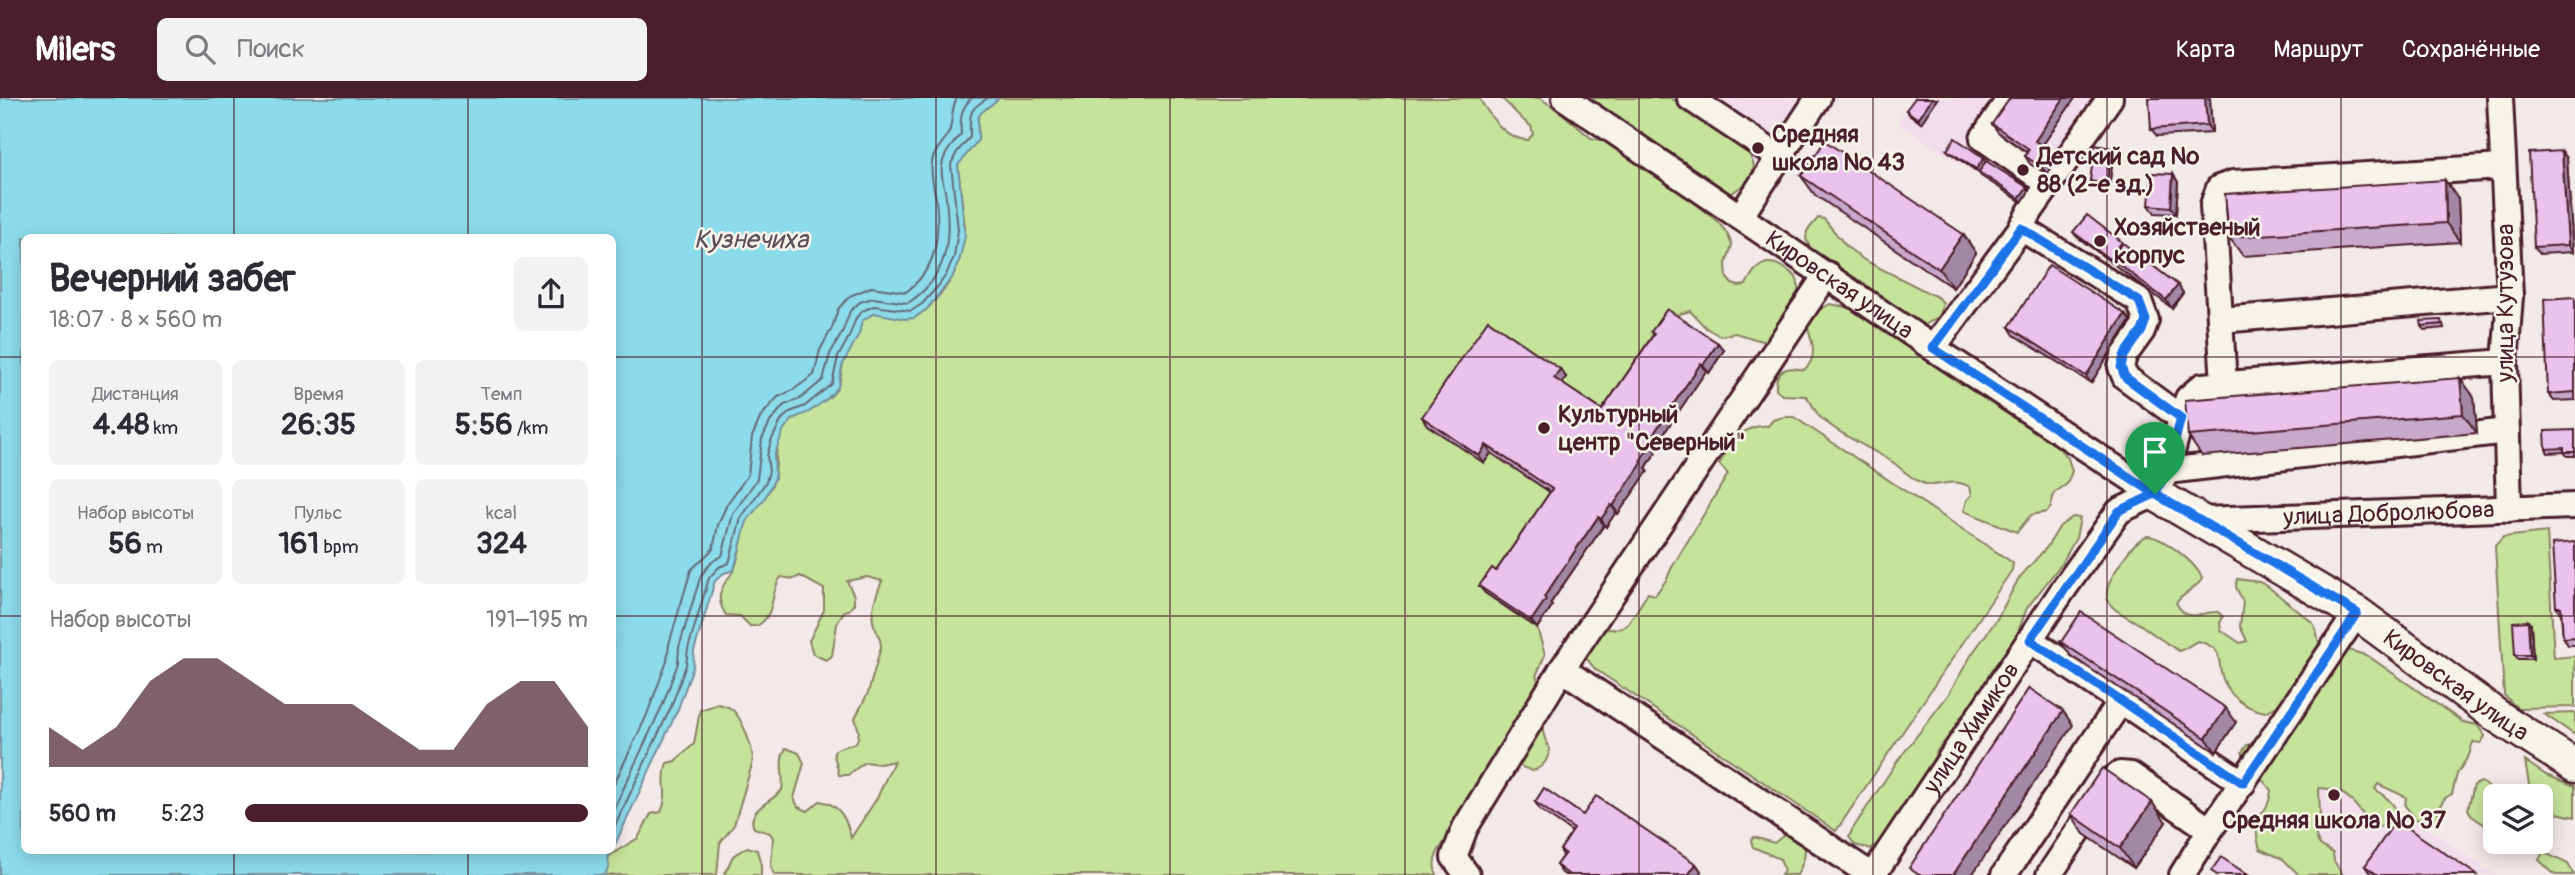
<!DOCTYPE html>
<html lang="ru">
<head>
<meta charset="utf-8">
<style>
  body { margin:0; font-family:Pangolin,sans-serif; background:#f2f2f3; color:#2b2b33; height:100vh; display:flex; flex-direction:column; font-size:26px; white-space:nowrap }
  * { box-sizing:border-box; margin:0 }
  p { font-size:23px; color:#7c7c81 }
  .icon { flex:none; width:38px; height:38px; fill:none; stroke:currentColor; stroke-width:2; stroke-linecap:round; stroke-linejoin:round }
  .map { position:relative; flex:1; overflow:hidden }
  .panel { position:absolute; left:21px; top:136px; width:595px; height:620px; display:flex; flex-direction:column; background:#fff; border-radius:10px; box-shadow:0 4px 18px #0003 }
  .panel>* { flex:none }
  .buttons { position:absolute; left:2483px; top:686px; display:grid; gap:14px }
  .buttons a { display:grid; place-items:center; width:70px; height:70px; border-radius:10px; background:#fff; box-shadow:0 4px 18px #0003; font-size:35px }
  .pin { position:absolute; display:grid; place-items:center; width:60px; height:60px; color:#fff; margin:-72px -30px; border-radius:50% 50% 50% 0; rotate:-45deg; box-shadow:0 0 7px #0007 }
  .pin .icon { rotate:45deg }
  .round { display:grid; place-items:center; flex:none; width:74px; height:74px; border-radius:10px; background:#f2f2f3 }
  .head { display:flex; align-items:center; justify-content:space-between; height:119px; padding:0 28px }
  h1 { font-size:38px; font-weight:800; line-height:52px }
  .metrics { display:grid; grid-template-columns:repeat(3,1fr); gap:10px; height:119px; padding:7px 28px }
  .metrics div { display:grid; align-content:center; border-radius:10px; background:#f2f2f3; text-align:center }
  .metrics b { font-size:30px; font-weight:800 }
  .metrics small { font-size:19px; font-weight:400 }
  .metrics p { font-size:19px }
  .chart { height:196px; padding:14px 28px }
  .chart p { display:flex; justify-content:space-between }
  .chart svg { width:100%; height:126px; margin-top:7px; fill:#4a1f2b; opacity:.7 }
  ul { padding:0 28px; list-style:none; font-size:23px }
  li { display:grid; grid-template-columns:112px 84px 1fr; align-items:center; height:52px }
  li i { height:18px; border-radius:9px; background:#4a1f2b }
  header { display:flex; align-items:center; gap:42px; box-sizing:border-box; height:98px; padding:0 35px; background:#4a1f2b; color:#fff }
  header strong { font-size:33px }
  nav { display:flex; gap:38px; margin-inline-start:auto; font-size:24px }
  .search { width:490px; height:63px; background:#f2f2f3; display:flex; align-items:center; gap:18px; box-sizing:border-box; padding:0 24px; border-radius:10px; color:#7c7c81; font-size:26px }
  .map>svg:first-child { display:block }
</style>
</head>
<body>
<header>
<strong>Milers</strong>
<div class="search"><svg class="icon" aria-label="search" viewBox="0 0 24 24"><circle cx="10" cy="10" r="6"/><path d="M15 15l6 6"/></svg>Поиск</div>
<nav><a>Карта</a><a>Маршрут</a><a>Сохранённые</a></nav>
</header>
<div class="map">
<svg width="2575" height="777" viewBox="0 0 2575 777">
  <rect width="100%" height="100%" fill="#f4e9e9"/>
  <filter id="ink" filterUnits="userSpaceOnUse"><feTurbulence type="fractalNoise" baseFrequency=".0143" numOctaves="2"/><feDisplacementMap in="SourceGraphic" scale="14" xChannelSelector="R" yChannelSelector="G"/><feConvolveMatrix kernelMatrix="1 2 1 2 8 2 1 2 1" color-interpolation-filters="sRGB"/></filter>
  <g filter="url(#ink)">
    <g fill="#f1deea">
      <polygon points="1640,0 1838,0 1772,88"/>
      <polygon points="1913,0 2126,0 2043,119 1897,25"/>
      <polygon points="2317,655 2496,777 2316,777 2262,739"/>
    </g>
    <g fill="#c6e39b" stroke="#888163" stroke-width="2">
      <path d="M 999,0 L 1479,0 C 1490,18 1505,42 1528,42 L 1533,36 L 1531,28 C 1522,23 1511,8 1501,0 L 1540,0 L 1563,16 L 1591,40 L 1605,43 L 1668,82 L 1718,124 L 1727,135 L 1732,147 L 1726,166 L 1727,180 L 1732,186 L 1739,188 L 1746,187 C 1759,159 1774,159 1796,179 C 1806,201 1782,232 1765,244 L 1735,235 L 1720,238 L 1706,230 L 1690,213 L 1673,218 L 1607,320 L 1428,326 L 1484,365 L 1491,355 L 1557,399 L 1485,495 L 1537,530 L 1545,557 L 1536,578 C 1548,598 1534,625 1550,651 C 1547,663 1544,669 1532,673 L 1522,669 L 1513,661 C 1500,672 1483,683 1472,696 C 1465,704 1465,712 1461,721 C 1453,739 1426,755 1437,777 L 774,777 L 771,768 L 773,740 L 770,735 L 754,730 C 745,712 773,703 782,692 C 785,676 777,664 786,650 L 799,655 L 804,665 L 794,700 L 798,709 L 808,713 L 820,703 C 840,706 847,722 851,740 L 877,700 L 894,663 L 880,666 L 865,664 L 848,677 L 839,677 C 833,648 826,654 856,645 C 861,635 858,630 855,620 L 868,595 L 881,549 C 881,539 877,535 874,527 C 869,514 877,495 882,483 L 867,479 L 847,483 L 854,498 L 854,506 L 849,512 L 844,513 L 837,526 L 832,558 L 826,562 L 813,556 L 809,543 L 824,512 L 824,491 L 800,478 L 794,481 L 781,479 C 769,495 777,516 757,528 L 750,528 L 740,518 L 726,517 C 722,511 719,505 720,497 C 722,484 731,480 735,469 C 742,453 740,433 750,417 C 757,406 767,399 772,387 C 780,367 771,353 784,330 C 790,320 817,308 828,300 C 831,298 837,292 838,288 C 842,280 841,270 844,262 C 851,248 858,238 862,223 L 874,215 L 914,220 L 927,211 L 944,192 L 952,180 L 960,160 L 965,131 L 958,67 L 978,42 C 977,10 976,20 999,0 Z"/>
      <polygon points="1581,0 1671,0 1748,52 1754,68 1750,82 1731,96 1668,53 1646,42"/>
      <polygon points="1818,120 1824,121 1847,149 1864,162 1939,200 1943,205 1940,218 1921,229 1877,197 1813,156 1806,141 1807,133"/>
      <path d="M 1830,206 L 1866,213 L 1986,302 L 2023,321 L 2054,345 L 2068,360 L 2072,373 L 2067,386 L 2054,395 L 2051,409 L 2047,414 L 2031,417 L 2017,434 L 1964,413 L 1967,402 L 1972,397 L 1970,389 C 1947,377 1938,394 1918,383 C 1908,378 1900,369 1891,363 C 1869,349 1841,338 1821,320 C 1814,313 1812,304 1806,298 L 1782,297 L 1776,291 C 1775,270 1787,268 1804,272 C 1819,260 1812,242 1807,227 L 1816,214 Z"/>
      <path d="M 1784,319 L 1794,319 L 2013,465 L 2012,472 L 1836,733 L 1595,571 L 1586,560 L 1599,532 L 1622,530 L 1628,526 L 1648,495 L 1655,497 L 1667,481 L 1671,471 L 1728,376 L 1719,366 C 1730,347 1742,326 1768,328 L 1773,322 Z"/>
      <polygon points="2073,419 2080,420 2076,440 2062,465 2027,510 2016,539 1991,573 1979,598 1963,623 1938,651 1926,677 1893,722 1883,742 1870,751 1855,747 1849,739 1852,732 1896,665 1948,597 1972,556 1997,521 2019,480 2047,449 2060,428"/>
      <polygon points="2547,434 2554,560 2575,558 2575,609 2517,610 2504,597 2495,448 2503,439"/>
      <path d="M 2147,438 C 2162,438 2198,466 2202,481 C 2195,492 2183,495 2176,505 C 2189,527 2200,513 2218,514 L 2223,519 L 2220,525 L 2221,532 L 2240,545 L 2247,543 L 2240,528 L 2243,504 L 2236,489 L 2237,481 L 2259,484 L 2266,487 L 2313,525 L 2316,531 L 2319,545 L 2318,552 L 2280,607 L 2265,614 C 2248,611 2229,599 2223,581 C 2216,562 2226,551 2198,543 C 2190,546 2187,551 2179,553 C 2168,546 2158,540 2148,532 C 2122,512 2089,511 2118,469 C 2126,457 2133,444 2147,438 Z"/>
      <path d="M 2345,551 L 2368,558 L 2463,624 L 2477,627 L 2485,638 L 2481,645 L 2473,644 L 2469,657 L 2457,676 L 2452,696 L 2445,700 L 2437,712 L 2440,718 L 2427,726 L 2416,721 L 2405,708 L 2406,699 L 2378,686 L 2375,691 C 2387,700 2400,708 2396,724 L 2378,729 C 2351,713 2358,692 2319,690 L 2320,717 L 2317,724 L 2316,740 L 2320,747 L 2333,755 L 2334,763 L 2343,777 L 2299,777 L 2283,761 L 2260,751 C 2248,711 2269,722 2271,692 L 2246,663 L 2242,654 L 2247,647 L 2271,642 L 2287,644 L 2291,628 Z"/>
      <path d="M 718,606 C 722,607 727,608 730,610 C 742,617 753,651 753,663 L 734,727 L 720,745 L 717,777 L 605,777 L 609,767 L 607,759 L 638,740 L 651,716 L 661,714 C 670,696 660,683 667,665 L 675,663 L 694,646 L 700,612 Z"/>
      <polygon points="2575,615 2575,637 2544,616"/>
      <polygon points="2525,663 2546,677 2575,688 2575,719 2547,713 2541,709 2541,698 2531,698"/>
      <path d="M 2481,684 C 2501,694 2496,715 2495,734 L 2472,718 L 2468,711 L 2474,687 Z"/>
      <path d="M 1787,735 L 1804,745 C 1807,755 1802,768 1797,777 L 1781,777 L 1784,773 L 1780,761 L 1753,749 L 1751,743 L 1754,739 L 1774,745 Z"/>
      <polygon points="747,749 757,752 761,767 761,777 724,777 733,758"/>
      <polygon points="2543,754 2568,766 2574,777 2555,777 2539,762"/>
    </g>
    <path fill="#8cdbeb" stroke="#72909e" stroke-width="2" d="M 0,0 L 999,0 C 977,20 977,9 978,42 L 958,67 L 965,138 L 960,160 L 952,180 L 927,211 L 914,220 L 906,221 L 874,215 L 862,223 L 859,236 L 842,268 L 838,289 L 827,301 L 809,314 L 794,320 L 784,331 L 774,358 L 775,380 L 765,400 L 747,423 L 734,472 L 724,475 L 715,483 L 694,553 L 693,569 L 678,611 L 613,751 L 612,140 L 24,140 L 24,752 L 612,753 L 607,759 L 609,767 L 605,777 L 0,777 Z"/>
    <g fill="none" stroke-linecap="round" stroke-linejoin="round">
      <g stroke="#646a78" stroke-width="2">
        <path d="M 612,690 L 646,619 L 667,563 L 669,546 L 691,472 L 713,451 L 718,427 L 727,406 L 748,377 L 752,339 L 761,318 L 778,299 L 793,292 L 814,277 L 820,252 L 832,230 L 838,211 L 850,198 L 871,189 L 906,194 C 938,169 940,139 936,101 C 934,89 930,78 932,64 C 934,50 948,42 950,31 C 953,20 951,11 957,0"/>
        <path d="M 612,715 L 663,606 L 678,565 L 679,549 L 701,477 L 713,463 L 722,458 L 733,416 L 757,381 L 762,341 L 770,324 L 784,307 L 800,301 L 823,282 L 830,256 L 842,235 L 850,213 L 860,204 L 873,200 L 908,205 C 948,179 951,143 946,100 C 945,88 939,76 943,63 C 946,52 954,45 961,36 C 960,22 960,10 972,0"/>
        <path d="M 612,734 L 671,609 L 686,567 L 688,551 L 709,480 L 719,469 L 729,465 L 741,420 L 766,384 L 769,373 L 767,358 L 771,343 L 782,321 L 790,314 L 805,308 L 832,286 L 838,259 L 849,239 L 856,220 L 862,213 L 874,208 L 911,213 L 922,206 L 939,187 L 946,177 L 954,159 L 958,132 L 951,66 L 957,54 L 970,39 C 970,17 967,12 988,0"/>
      </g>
      <defs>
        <g id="minor">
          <path id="s1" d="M 1565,0 L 1933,250 L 2155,396"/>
          <polyline points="1690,0 1779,59"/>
          <polyline points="2010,0 1983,40 2049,86"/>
          <polyline points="2500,0 2510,198 2505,264 2509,411"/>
          <polyline points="1740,119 1818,0"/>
          <polyline points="2021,130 2031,112 2110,0"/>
          <polyline points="1827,176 1562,571 1871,777"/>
          <polyline points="2220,222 2510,198"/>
          <polyline points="1933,250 2021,130 2139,203 2146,222 2142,233 2124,258 2121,269 2125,279 2181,320 2167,373 2155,396"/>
          <polyline points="2224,286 2213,107 2219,90 2233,85 2503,69"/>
          <polyline points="2181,320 2188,300 2202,288 2505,264"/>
          <polyline points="2167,373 2507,333"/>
          <path id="s2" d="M 2202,422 L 2575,408"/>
          <polyline points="2030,542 2243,685"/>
          <polyline points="1467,777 1454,759 1465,730 1562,571"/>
          <path id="s3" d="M 1873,777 L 2063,492 L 2119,413 L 2155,396"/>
          <polyline points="2004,777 2121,603"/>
          <polyline points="2049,777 2113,681 2120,676 2131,677 2210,732 2357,515"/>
          <polyline points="2182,777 2210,732"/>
        </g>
        <g id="major">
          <path id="s4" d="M 2155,396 L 2357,515 L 2497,618 L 2575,668"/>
        </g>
      </defs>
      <use href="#minor" stroke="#4a1f2b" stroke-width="30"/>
      <use href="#major" stroke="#4a1f2b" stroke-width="37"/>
      <use href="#minor" stroke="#f7f3e8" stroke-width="24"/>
      <use href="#major" stroke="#f7f3e8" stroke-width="32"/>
    </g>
    <g fill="#c8a8cb" stroke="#4a1f2b" stroke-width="2">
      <polygon points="2075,0 2042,48 2051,54 2057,62 2047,76 2030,66 2025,58 2027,54 1998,34 1992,26"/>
      <polygon points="2210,0 2212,35 2157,38 2151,31"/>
      <polygon points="1937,1 1921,25 1909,16 1906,12"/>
      <polygon points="2112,50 2114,53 2109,89 2093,87 2090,83"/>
      <polygon points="1947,52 1984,60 1986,63 2029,93 2022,104 1981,78 1979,75 1950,55"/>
      <polygon points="2567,60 2573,154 2540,156 2534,149"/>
      <polygon points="2173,76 2178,84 2176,116 2155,115 2149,107"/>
      <polygon points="1801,78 1963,136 1976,155 1953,190 1815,97"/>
      <polygon points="2458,101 2460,144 2243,158 2229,139"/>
      <polygon points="2073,134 2178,187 2183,195 2172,210 2116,168 2113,163 2112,165 2076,138"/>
      <polygon points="2575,199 2575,302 2554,303 2548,296"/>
      <polygon points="2130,223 2091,285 2014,237 2009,229"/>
      <polygon points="2443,226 2444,230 2424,232 2422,228"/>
      <polygon points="1651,234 1724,252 1709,275 1706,273 1654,350 1656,354 1646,370 1648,373 1618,416 1616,414 1606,429 1604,427 1550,506 1552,508 1537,530 1485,495 1479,488 1496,473 1550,394 1491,355 1484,365 1427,327 1422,319 1560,271 1566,279 1561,285 1602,312 1653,237"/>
      <polygon points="2460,280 2474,299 2477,335 2202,358 2188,338"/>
      <polygon points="2575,332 2575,358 2567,358 2564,354 2548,355 2546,351"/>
      <polygon points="2575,444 2575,547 2568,547 2563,540 2561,516 2556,509"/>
      <polygon points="2531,527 2533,561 2518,561 2515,557"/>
      <polygon points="2061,544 2236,624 2216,654 2071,558"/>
      <polygon points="1535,704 1583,717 1696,766 1701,773 1699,777 1565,777 1562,775 1556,767 1563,757 1560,752 1572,734 1540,712"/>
      <polygon points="2071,716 2166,724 2134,770 2084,736"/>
      <polygon points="2365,768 2477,777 2371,777"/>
    </g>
    <g fill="#a388a5" stroke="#4a1f2b" stroke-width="2">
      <polygon points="1932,0 1937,1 1921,25 1918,21"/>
      <polygon points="2064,0 2075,0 2040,51 2035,43"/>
      <polygon points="2205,0 2210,0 2212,35 2207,27"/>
      <polygon points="2112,50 2114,53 2109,89 2106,86"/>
      <polygon points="2562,53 2567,60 2573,154 2568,147"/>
      <polygon points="2051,54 2057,62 2047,76 2041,69"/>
      <polygon points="1984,60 1986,64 1979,75 1976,71"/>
      <polygon points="2173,76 2178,84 2176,116 2171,109"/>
      <polygon points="2445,82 2458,101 2460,144 2446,125"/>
      <polygon points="2027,89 2029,93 2022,104 2019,100"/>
      <polygon points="1963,136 1976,155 1953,190 1939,171"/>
      <polygon points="2178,187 2183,195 2172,210 2166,202"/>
      <polygon points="2125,216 2130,223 2091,285 2086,278"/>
      <polygon points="1718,245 1724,252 1709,275 1703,267"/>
      <polygon points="1701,265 1706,273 1654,350 1656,354 1646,370 1648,373 1618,416 1613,408 1640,363 1648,344"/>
      <polygon points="1560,271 1566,279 1559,288 1554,280"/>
      <polygon points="2460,280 2474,299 2477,335 2463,316"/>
      <polygon points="1486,347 1491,355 1484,365 1479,358"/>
      <polygon points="1611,407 1616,414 1606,429 1601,421"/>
      <polygon points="1598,419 1604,427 1550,506 1552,508 1537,530 1531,523 1544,499"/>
      <polygon points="2528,523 2531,527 2533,561 2530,557"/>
      <polygon points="2226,610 2236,624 2216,654 2206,640"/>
      <polygon points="2063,613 2073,627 1972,777 1953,777"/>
      <polygon points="2152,704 2166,724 2134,770 2120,750"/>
      <polygon points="1696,766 1701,773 1699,777 1688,777"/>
    </g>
    <g fill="#e9c3ec" stroke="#4a1f2b" stroke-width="2">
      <polygon points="1915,0 1932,0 1918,21 1906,12"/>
      <polygon points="2010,0 2064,0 2035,43 2051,54 2041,69 2025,58 2029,51 1992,26"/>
      <polygon points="2149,0 2205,0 2207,27 2151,31"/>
      <polygon points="1955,40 1984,60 1976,71 1947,52"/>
      <polygon points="1825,43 1963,136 1939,171 1801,78"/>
      <polygon points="2095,47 2112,50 2106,86 2090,83"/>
      <polygon points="2562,53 2568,147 2534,149 2529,55"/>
      <polygon points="1986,63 2027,89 2019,100 1979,74"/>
      <polygon points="2152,75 2173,76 2171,109 2149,107"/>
      <polygon points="2445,82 2446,125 2229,139 2225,96"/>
      <polygon points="2087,117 2122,144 2109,161 2073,134"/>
      <polygon points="2123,145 2178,187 2166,202 2111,160"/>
      <polygon points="2049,167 2125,216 2086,278 2009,229"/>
      <polygon points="2575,199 2575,294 2548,296 2544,201"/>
      <polygon points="1667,211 1718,245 1703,267 1701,265 1648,344 1651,346 1640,363 1642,365 1613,408 1611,407 1601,421 1598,419 1544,499 1546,501 1531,523 1479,488 1492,470 1496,473 1552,391 1486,347 1479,358 1422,319 1488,222 1560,271 1554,280 1602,312 1654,236 1651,234"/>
      <polygon points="2441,222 2442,226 2422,228 2421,223"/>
      <polygon points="2460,280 2463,316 2188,338 2185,302"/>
      <polygon points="2575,332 2575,354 2564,354 2564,350 2546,351 2545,333"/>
      <polygon points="2575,444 2575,539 2563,540 2561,509 2556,509 2552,446"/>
      <polygon points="2081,514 2226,610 2206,640 2061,544"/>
      <polygon points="2528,523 2530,557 2515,557 2513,524"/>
      <polygon points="2029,590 2063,613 1953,777 1919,777 1909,770"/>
      <polygon points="2102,670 2152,704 2120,750 2071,716"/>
      <polygon points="1544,690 1583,717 1596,698 1696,766 1688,777 1567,777 1568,776 1556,767 1565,755 1560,752 1574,731 1535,704"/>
      <polygon points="2396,722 2477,777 2378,777 2365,768"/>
      <polygon points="2221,759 2248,777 2217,777 2211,773"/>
    </g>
  </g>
  <g fill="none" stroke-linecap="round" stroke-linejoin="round" filter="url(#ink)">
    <defs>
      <polyline id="route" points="2155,396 1933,250 2021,130 2139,203 2146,222 2142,233 2124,258 2121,269 2125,279 2181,320 2167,373 2155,396 2357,515 2243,685 2030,542 2119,413 2155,396"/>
    </defs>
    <use href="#route" stroke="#fff" stroke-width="14"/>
    <use href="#route" stroke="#1a73e8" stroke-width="9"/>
  </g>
  <path fill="none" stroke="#4a1f2b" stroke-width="2" stroke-opacity="0.55" d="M 234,0 L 234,140M 468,0 L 468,140M 702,0 L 702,777M 936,0 L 936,777M 1170,0 L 1170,777M 1405,0 L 1405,777M 1639,0 L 1639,777M 1873,0 L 1873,777M 2107,0 L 2107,777M 2341,0 L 2341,777M 0,259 L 24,259M 612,259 L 2575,259M 0,518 L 24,518M 612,518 L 2575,518M 234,752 L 234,777M 468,752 L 468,777"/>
  <g fill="#4a1f2b" stroke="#f7f3e8" stroke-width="2.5">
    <circle cx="1758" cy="50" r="7"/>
    <circle cx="2023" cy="72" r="7"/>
    <circle cx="2100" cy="143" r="7"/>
    <circle cx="1544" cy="330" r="7"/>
    <circle cx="2334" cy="697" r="7"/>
  </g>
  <g text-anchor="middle" stroke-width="5" stroke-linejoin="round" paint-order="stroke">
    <g font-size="24" font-weight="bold" fill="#4a1f2b" stroke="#f7f3e8" text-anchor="start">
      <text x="1772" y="44">Средняя<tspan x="1772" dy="28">школа № 43</tspan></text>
      <text x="2037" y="66">Детский сад №<tspan x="2037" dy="28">88 (2-е зд.)</tspan></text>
      <text x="2114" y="137">Хозяйственый<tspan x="2114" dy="28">корпус</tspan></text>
      <text x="1558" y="324">Культурный<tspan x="1558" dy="28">центр "Северный"</tspan></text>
      <text x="2334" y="730" text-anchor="middle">Средняя школа № 37</text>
    </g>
    <g font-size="24" fill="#4a1f2b" stroke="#f7f3e8">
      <text dy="8" stroke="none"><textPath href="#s1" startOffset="332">Кировская улица</textPath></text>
      <text transform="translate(2505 205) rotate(-90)" y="8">улица Кутузова</text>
      <text dy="8" stroke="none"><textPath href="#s2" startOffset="187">улица Добролюбова</textPath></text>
      <text dy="8" stroke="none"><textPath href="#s4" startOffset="357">Кировская улица</textPath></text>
      <text dy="8" stroke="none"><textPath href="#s3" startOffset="177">улица Химиков</textPath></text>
    </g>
    <g font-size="26" font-style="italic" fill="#5a4e5b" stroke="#f7f3e8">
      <text x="751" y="150">Кузнечиха</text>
    </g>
  </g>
</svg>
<div class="buttons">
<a><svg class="icon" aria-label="layers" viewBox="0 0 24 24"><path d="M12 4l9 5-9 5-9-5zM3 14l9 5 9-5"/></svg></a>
</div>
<div class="pin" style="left:2155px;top:396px;background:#1e9e55"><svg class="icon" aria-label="arrive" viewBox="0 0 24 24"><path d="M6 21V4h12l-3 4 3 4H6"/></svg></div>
<section class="panel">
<div class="head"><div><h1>Вечерний забег</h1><p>18:07 · 8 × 560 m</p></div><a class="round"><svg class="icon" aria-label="share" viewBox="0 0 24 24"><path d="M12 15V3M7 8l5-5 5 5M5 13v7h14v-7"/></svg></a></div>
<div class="metrics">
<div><p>Дистанция</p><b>4.48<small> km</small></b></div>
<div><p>Время</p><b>26:35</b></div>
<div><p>Темп</p><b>5:56<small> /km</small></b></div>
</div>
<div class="metrics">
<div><p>Набор высоты</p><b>56<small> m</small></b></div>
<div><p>Пульс</p><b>161<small> bpm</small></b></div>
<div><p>kcal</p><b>324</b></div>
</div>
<div class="chart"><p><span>Набор высоты</span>191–195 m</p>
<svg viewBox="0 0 160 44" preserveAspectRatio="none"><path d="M0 44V30L10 38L20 30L30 14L40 6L50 6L60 14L70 22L80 22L90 22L100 30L110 38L120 38L130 22L140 14L150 14L160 30V44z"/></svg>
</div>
<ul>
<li><b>560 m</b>5:23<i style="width:100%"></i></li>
</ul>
</section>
</div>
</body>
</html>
